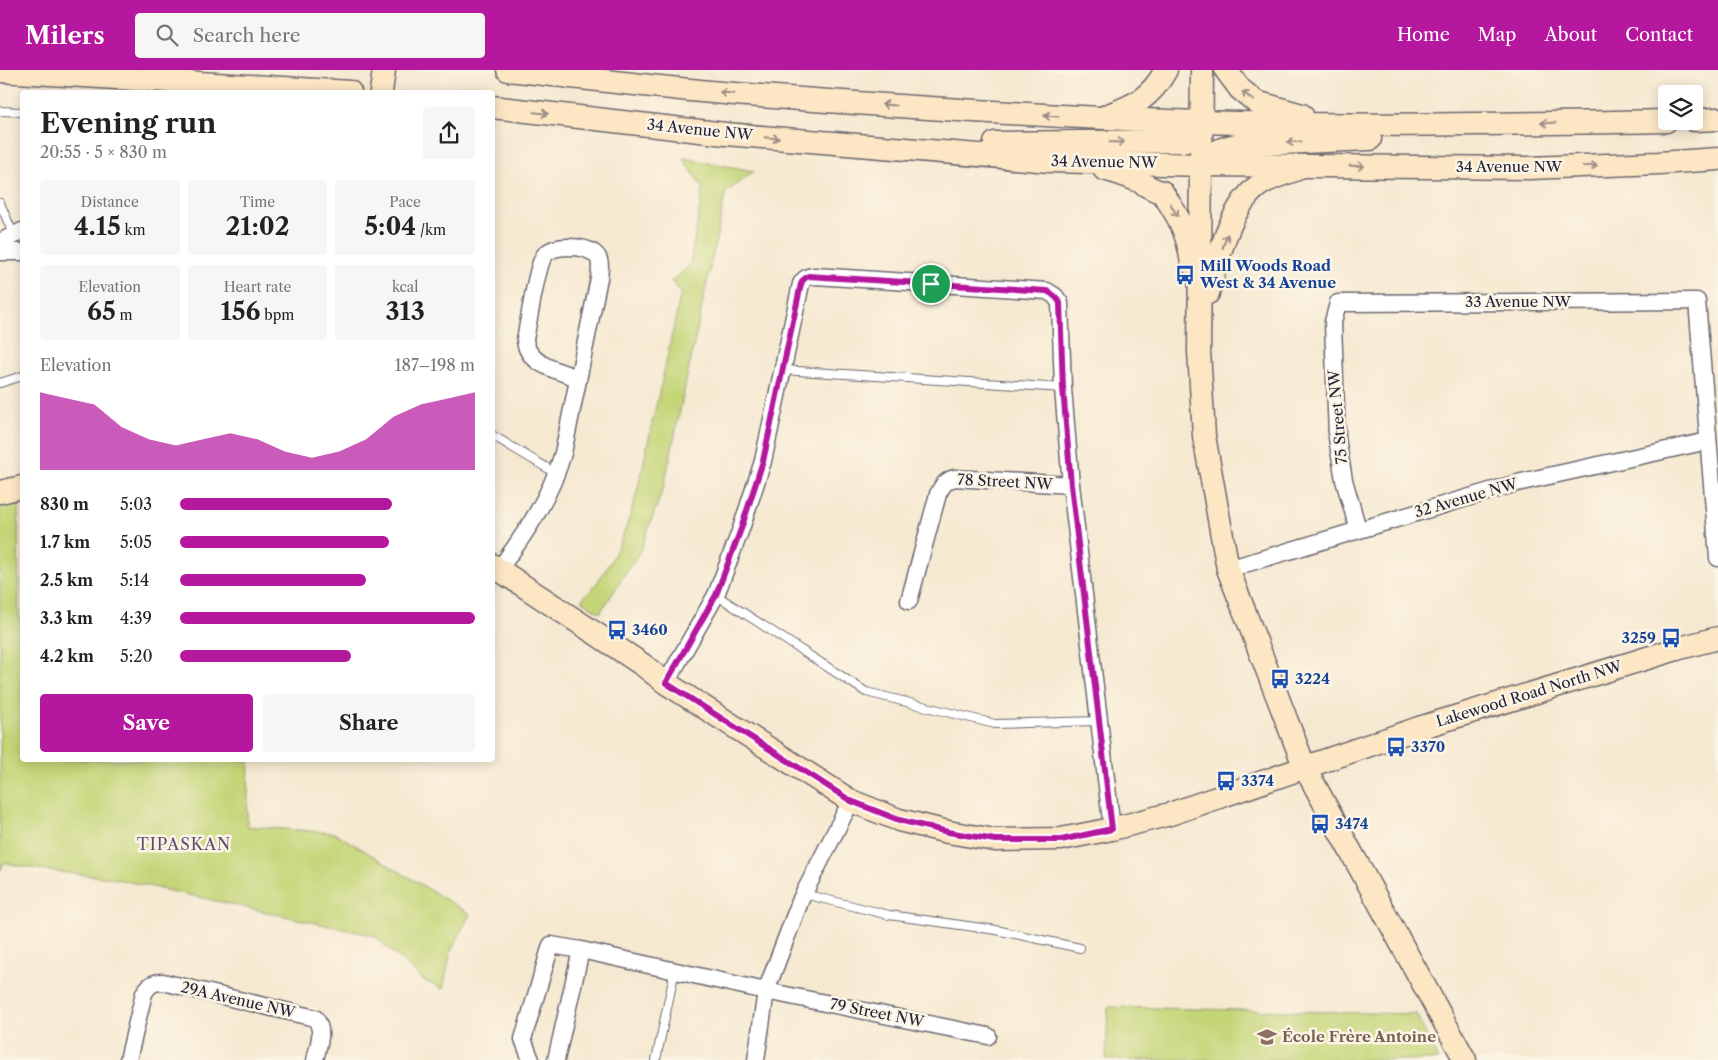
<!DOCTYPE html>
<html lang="en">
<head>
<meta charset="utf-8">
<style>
  body { margin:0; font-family:"Libre Caslon Text",serif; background:#f6f6f6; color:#222; height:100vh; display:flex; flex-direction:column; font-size:19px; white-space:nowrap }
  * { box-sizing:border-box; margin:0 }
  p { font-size:16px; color:#767676 }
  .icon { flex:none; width:28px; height:28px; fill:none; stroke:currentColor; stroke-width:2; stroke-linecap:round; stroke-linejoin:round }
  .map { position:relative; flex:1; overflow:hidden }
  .details { position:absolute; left:20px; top:20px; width:475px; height:672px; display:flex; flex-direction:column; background:#fff; border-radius:5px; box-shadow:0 2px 12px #0003 }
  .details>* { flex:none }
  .controls { position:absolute; left:1658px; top:15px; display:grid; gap:10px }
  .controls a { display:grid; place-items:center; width:45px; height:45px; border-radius:5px; background:#fff; box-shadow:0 2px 12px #0003; font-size:25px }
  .pin { position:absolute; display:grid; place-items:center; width:42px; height:42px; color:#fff; margin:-21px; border:2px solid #fff; border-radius:50%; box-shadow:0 1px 5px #0007 }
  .round { display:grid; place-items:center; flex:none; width:52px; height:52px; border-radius:5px; background:#f6f6f6 }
  .overview { display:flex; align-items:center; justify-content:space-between; height:85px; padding:0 20px }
  h1 { font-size:28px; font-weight:800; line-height:38px }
  .metrics { display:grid; grid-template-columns:repeat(3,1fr); gap:8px; height:85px; padding:5px 20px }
  .metrics div { display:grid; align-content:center; border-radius:5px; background:#f6f6f6; text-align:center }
  .metrics b { font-size:25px; font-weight:800 }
  .metrics small { font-size:14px; font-weight:400 }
  .metrics p { font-size:14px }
  .chart { height:140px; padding:10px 20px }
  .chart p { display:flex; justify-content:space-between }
  .chart svg { width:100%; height:90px; margin-top:5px; fill:#b5179e; opacity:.7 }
  .button { display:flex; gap:10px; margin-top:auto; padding:10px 20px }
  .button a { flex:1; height:58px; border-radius:5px; background:#b5179e; color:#fff; font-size:20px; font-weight:800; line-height:58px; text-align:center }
  .button a+a { background:#f6f6f6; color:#222 }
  ul { padding:0 20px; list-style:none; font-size:16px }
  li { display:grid; grid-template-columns:80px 60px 1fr; align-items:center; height:38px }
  li i { height:12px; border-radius:6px; background:#b5179e }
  header { display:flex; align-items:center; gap:30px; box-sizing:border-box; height:70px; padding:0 25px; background:#b5179e; color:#fff }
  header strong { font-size:24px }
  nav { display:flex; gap:28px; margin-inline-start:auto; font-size:18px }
  .search { width:350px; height:45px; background:#f6f6f6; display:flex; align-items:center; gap:12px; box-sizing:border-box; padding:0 18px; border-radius:5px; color:#767676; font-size:19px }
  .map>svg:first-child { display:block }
</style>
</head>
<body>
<header>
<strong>Milers</strong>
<div class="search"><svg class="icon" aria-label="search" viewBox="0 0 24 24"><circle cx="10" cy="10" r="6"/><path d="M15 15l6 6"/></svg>Search here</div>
<nav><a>Home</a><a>Map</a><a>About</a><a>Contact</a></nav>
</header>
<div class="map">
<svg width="1718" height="990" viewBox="0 0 1718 990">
  <rect width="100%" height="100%" fill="#fcf5e5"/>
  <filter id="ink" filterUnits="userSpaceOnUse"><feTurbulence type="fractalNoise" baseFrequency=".02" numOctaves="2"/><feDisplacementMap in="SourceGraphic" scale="10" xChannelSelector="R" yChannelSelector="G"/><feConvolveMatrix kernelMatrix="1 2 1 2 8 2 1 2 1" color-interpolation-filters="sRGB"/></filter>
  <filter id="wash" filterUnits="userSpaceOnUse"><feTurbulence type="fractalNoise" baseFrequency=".0096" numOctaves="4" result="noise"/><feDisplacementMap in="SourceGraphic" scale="20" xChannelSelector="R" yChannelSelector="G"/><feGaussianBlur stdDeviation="1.12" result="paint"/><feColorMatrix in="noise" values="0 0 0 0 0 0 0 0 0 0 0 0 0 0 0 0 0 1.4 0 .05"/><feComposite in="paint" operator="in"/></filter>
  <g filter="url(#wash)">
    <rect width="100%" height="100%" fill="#f6e9d1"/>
    <g fill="#c4d577" stroke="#737c59">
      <path d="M 683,88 L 754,101 L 726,122 L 664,416 L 640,481 L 600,543 L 581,530 C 628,488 640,409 653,349 C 663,307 672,265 681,222 L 671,211 L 690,196 L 703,118 Z"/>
      <polygon points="18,430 19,551 22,551 22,690 249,690 247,756 335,763 470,844 451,881 443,919 423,910 375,866 112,808 51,801 4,793 0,801 0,436"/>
      <polygon points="1108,937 1416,944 1438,990 1106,990"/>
    </g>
  </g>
  <g filter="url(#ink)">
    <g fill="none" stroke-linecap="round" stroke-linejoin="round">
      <defs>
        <g id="lane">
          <polyline points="0,41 22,42"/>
          <polyline points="0,133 14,166"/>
          <polyline points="782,300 1063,318"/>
          <polyline points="0,313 22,306"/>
          <polyline points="492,365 557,404"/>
          <polyline points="716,525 866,622 995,654 1098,651"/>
          <polyline points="804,824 889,845 996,860 1080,878"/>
          <polyline points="656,990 675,900"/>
        </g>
        <g id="street">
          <polyline points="0,172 22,161"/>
          <polyline points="0,182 22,182"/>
          <polyline points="1358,459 1344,410 1337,368 1333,252 1338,233 1697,231 1718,488"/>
          <path d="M 499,499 C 526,463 551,426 563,383 L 599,208 C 600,199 602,189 594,183 C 582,175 552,174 544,186 C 536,198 529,252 525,269 C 526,294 558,301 578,308"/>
          <polyline points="1228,499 1517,413 1708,371"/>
          <path d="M 909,531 L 938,424 C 942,416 945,411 954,408 L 1071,415"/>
          <path d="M 666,613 L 716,525 L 741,459 L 763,391 L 801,214 C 804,208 808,206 815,206 L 1047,221 L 1055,226 L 1060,233 L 1063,318 L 1071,415 L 1112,759"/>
          <path d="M 128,990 L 144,923 C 149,915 153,912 163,912 L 315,948 C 325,961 318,975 315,990"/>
          <polyline points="531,990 523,969 551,875 581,880 766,921 988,966"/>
          <polyline points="556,990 581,880"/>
          <polyline points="756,990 766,921 801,829 851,731"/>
        </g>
        <g id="secondary">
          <path d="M 508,0 C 584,8 659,18 735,24 C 889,36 1045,47 1200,52 C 1355,57 1511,54 1666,51"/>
          <polyline points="1202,0 1199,281 1204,366 1228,499 1305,698 1465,990"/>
          <polyline points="1226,0 1240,19 1256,32 1302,45"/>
          <polyline points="0,1 350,22"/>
          <polyline points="381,22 384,0"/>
          <polyline points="492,37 726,64 1050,91 1202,95 1529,98 1659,93 1718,89"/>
          <path d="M 1108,45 C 1136,35 1151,27 1166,0"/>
          <polyline points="1694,50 1718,49"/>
          <polyline points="995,73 1185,71 1196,68 1202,52"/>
          <path d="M 1202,95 C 1212,82 1221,78 1236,75 L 1370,69"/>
          <path d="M 1104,99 C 1116,102 1127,106 1139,111 C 1146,115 1154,121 1162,122 C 1179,147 1188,163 1192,194"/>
          <path d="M 1208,223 C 1218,190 1229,138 1258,116 C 1269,108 1285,104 1297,99"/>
          <polyline points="0,422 22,417"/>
          <polyline points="492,495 643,595 666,613 851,731 899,750 948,762 995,770 1061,769 1112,759 1170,744 1419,658 1680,578 1718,568"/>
        </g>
      </defs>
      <use href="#lane" stroke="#6c6870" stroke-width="10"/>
      <use href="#street" stroke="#6c6870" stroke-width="19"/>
      <use href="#secondary" stroke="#6c6870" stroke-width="25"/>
      <use href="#lane" stroke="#fff" stroke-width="8"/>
      <use href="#street" stroke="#fff" stroke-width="16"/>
      <use href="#secondary" stroke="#fce6c4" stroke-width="22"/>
    </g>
    <defs><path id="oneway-shaft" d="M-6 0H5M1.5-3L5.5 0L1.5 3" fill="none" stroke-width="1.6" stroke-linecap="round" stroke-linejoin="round" transform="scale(1.25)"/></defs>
    <g stroke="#9a8e86">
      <use href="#oneway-shaft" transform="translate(727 23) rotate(-174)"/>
      <use href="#oneway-shaft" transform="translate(1248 26) rotate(-142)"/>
      <use href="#oneway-shaft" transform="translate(889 35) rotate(-176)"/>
      <use href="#oneway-shaft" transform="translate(541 43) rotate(6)"/>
      <use href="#oneway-shaft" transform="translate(1051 46) rotate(-177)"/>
      <use href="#oneway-shaft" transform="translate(1548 53) rotate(179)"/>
      <use href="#oneway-shaft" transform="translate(772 68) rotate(5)"/>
      <use href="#oneway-shaft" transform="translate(1117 72) rotate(-1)"/>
      <use href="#oneway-shaft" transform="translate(1294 72) rotate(177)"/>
      <use href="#oneway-shaft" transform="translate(1357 96) rotate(1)"/>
      <use href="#oneway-shaft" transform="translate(1590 96) rotate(-2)"/>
      <use href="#oneway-shaft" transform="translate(1174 140) rotate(60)"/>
      <use href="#oneway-shaft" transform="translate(1225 171) rotate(-71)"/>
    </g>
  </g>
  <g fill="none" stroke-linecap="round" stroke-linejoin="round" filter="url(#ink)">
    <defs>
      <path id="route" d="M 808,206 L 1047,221 C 1053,224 1057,227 1060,233 L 1063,318 L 1071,415 L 1112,759 L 1061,770 L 995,770 L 948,762 L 899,750 L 851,731 L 666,613 L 716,525 L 741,459 L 763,391 L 801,214 L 803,210 Z"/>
    </defs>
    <use href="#route" stroke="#fff" stroke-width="10"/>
    <use href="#route" stroke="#b5179e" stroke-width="6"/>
  </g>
  <defs>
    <symbol id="bus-bare" viewBox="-9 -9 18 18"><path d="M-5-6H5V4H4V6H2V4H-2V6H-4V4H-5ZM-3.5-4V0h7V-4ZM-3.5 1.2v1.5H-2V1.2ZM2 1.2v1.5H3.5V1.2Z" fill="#1a4fb4" stroke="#fcf5e5" stroke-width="2.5" paint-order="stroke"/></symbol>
    <symbol id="school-bare" viewBox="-9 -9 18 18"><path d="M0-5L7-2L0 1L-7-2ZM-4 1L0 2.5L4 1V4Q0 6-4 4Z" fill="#8d6e63" stroke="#fcf5e5" stroke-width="2.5" paint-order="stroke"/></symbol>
  </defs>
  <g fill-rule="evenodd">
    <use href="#bus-bare" x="1171" y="191" width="28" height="28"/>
    <use href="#bus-bare" x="603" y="546" width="28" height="28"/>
    <use href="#bus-bare" x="1657" y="554" width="28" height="28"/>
    <use href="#bus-bare" x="1266" y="595" width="28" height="28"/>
    <use href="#bus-bare" x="1382" y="663" width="28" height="28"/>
    <use href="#bus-bare" x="1212" y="697" width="28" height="28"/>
    <use href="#bus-bare" x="1306" y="740" width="28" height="28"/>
    <use href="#school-bare" x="1253" y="953" width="28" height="28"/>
  </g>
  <g text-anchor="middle" stroke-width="5" stroke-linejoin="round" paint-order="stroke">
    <g font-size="15" fill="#22223b" stroke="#fcf5e5">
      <text transform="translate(700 60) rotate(6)" y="5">34 Avenue NW</text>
      <text transform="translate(1104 92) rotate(1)" y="5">34 Avenue NW</text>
      <text x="1509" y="102">34 Avenue NW</text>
      <text x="1518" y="237">33 Avenue NW</text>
      <text transform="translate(1338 347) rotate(-95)" y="5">75 Street NW</text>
      <text transform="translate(1005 412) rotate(3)" y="5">78 Street NW</text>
      <text transform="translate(1466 428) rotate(-16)" y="5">32 Avenue NW</text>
      <text transform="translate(1529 624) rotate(-17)" y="5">Lakewood Road North NW</text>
      <text transform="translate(238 930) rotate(13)" y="5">29A Avenue NW</text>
      <text transform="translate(877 943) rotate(11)" y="5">79 Street NW</text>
    </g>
    <g font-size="15" font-weight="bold" fill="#164399" stroke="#fcf5e5" text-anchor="start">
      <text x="1200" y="201">Mill Woods Road<tspan x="1200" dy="17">West &amp; 34 Avenue</tspan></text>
      <text x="632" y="565">3460</text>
      <text x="1656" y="573" text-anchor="end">3259</text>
      <text x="1295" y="614">3224</text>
      <text x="1411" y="682">3370</text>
      <text x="1241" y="716">3374</text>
      <text x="1335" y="759">3474</text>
    </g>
    <g font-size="15" font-weight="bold" fill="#785e54" stroke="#fcf5e5" text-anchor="start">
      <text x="1282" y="972">École Frère Antoine</text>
    </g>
    <g font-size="16" letter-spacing="1" fill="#614e6e" stroke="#fcf5e5">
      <text x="184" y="780">TIPASKAN</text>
    </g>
  </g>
</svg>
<div class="controls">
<a><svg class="icon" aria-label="layers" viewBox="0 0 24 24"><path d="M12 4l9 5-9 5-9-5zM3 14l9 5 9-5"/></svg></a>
</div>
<div class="pin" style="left:931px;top:214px;background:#1e9e55"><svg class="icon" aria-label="arrive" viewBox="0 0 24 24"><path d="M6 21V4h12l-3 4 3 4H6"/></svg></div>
<section class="details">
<div class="overview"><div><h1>Evening run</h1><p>20:55 · 5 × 830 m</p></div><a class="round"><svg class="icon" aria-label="share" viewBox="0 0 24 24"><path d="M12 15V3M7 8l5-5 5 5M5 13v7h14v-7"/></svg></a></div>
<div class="metrics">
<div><p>Distance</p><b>4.15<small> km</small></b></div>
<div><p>Time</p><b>21:02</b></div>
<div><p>Pace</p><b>5:04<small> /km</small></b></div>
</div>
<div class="metrics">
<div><p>Elevation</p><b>65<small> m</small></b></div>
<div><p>Heart rate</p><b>156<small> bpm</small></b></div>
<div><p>kcal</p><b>313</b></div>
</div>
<div class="chart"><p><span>Elevation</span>187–198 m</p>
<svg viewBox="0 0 160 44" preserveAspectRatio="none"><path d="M0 44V6L10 9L20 12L30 23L40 29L50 32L60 29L70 26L80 29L90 35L100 38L110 35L120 29L130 18L140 12L150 9L160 6V44z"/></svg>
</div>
<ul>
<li><b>830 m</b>5:03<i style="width:72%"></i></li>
<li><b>1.7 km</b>5:05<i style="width:71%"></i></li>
<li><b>2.5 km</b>5:14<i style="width:63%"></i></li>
<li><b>3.3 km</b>4:39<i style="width:100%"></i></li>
<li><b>4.2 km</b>5:20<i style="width:58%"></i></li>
</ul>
<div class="button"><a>Save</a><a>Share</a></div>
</section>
</div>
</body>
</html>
